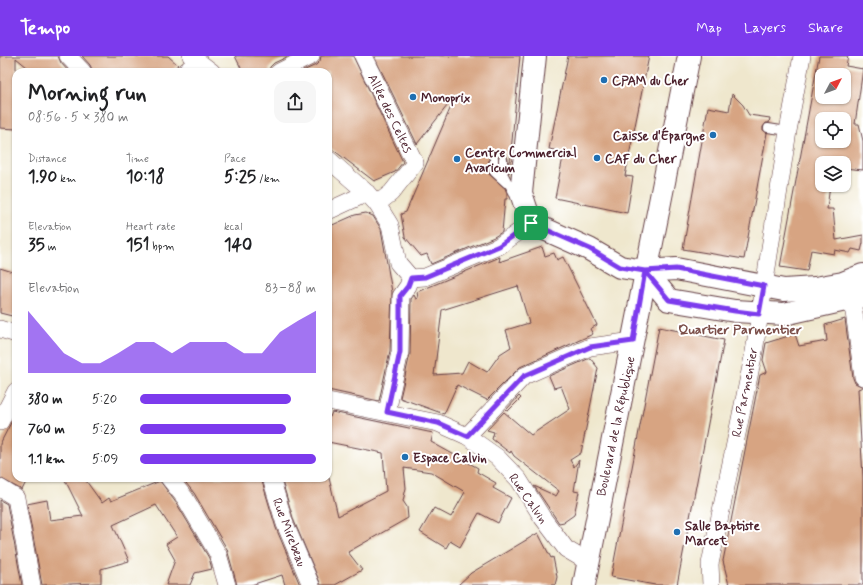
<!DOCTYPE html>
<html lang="en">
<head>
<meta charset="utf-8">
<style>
  body { margin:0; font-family:Mynerve,sans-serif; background:#f6f6f6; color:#202124; height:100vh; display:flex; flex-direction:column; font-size:15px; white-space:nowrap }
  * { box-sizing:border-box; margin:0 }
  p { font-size:13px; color:#757577 }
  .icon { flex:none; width:22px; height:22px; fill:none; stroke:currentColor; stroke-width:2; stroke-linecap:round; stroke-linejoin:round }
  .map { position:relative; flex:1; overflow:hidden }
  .sheet { position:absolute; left:12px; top:12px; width:320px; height:414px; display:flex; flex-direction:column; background:#fff; border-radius:12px; box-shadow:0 1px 3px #0004 }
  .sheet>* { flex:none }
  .needle { width:26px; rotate:49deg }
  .fabs { position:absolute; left:815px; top:12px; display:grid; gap:8px }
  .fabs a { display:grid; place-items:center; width:36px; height:36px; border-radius:8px; background:#fff; box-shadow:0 1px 3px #0004; font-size:20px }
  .pin { position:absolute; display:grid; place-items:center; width:34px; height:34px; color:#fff; margin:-17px; border-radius:8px; box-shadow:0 2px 6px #0006 }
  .round { display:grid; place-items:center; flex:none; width:42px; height:42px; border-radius:12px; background:#f6f6f6 }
  .summary { display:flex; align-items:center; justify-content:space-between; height:68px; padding:0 16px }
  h1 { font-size:22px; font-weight:800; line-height:30px }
  .figures { display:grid; grid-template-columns:repeat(3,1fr); gap:6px; height:68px; padding:4px 16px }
  .figures div { display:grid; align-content:center }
  .figures b { font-size:17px; font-weight:800 }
  .figures small { font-size:11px; font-weight:400 }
  .figures p { font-size:11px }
  .chart { height:112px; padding:8px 16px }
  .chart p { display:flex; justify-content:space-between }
  .chart svg { width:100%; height:72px; margin-top:4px; fill:#7c3aed; opacity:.7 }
  ul { padding:0 16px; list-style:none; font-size:13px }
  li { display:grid; grid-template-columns:64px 48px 1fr; align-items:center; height:30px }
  li i { height:10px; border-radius:5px; background:#7c3aed }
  header { display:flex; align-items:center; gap:24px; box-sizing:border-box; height:56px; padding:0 20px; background:#7c3aed; color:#fff }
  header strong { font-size:19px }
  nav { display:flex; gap:22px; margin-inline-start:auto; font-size:14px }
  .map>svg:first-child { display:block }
</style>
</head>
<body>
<header>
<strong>Tempo</strong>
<nav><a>Map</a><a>Layers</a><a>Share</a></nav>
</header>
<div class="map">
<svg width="863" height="529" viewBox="0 0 863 529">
  <rect width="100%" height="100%" fill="#fff"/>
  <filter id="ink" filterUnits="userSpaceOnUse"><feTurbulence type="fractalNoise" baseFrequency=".025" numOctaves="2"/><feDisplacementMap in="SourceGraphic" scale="8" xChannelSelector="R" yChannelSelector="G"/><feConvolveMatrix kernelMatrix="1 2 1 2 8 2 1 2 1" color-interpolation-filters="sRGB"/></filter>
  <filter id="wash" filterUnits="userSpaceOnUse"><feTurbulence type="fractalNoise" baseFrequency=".012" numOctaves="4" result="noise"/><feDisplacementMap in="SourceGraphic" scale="16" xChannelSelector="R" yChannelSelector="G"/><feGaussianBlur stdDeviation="0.9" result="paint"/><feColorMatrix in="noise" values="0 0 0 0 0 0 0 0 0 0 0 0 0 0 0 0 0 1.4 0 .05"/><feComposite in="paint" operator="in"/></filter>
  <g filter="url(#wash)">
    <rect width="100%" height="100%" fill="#efe7cd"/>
    <g id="blocks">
      <g fill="#d7a482" fill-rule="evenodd">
        <polygon points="0,0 58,0 61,7 69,16 33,16 16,2 16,73 0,72"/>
        <polygon points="82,0 168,0 178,9 170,16 93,16 90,9"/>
        <polygon points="235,0 289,0 274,7 270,11 269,16 243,16"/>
        <polygon points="321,0 353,0 403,106 395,116 374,125 328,90 328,16 301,16 316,9 320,5"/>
        <polygon points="374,0 520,0 509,117 508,103 506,98 503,98 499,100 494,97 489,102 489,118 505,132 507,137 507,143 505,143 502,176 494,181 431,208 427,198 421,200 405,181 401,158 406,156 453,46 451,45 417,88"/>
        <polygon points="568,0 649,0 625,120 633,121 627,157 555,142 564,96 549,93"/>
        <path d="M 819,0 L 848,0 L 846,10 L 863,13 L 855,68 L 859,68 L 863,85 L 863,114 L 844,112 L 844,107 L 822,107 L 822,129 L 830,129 L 827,153 L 833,153 L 836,184 L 863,179 L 863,187 L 861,195 L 852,193 L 850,197 L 835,194 L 834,198 L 811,194 L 807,215 L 780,211 ZM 822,19 L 844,19 L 844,41 L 822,41 ZM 822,63 L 844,63 L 844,85 L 822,85 Z"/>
        <polygon points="732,38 743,49 749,59 770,62 769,67 766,67 763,71 763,74 767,77 744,203 683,193 708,51 729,55"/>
        <polygon points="366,157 373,160 381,173 392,236 390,295 379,345 328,334 328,171 355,159"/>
        <path d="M 542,191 L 545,200 L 554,197 L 557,204 L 563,201 L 597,269 L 590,273 L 593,278 L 520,311 L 487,344 L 457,329 L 444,358 L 400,342 L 410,298 L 411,243 L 414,239 L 416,243 L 418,242 L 417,236 L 500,201 L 499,206 ZM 518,230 L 529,267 L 506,274 L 511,291 L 500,298 L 487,316 L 468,305 L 462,317 L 434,319 L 442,254 Z"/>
        <polygon points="0,212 16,217 16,261 0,257"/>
        <polygon points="845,263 853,322 855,327 863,331 858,333 863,422 863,529 729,529 723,505 760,319 767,316 763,304 766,287 795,278 799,290 827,285 825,269"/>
        <polygon points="659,271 724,284 677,529 655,529 611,521"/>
        <polygon points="590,302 598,312 581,397 570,404 574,411 579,404 574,435 579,436 574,459 564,466 559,467 534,430 556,440 559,435 514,400 511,395 510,397 492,383 494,376 487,374 504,356 531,379 570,353 561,330 554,332 549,320"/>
        <polygon points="519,340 521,342 508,355 506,354"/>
        <polygon points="332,356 433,377 431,386 478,412 477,416 496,427 493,432 511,442 498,467 479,457 460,491 450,485 446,492 420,476 434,452 451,461 465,436 431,416 404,412 406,432 403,445 407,451 408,462 348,496 362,514 335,529 321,529 294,465 281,422 329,422 338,460 386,435 383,397 328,386 328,361 330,361"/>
        <polygon points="16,357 16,422 28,422 22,434 0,422 0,388"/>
        <polygon points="64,422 84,422 102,447 109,442 111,445 160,425 177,448 209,502 212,513 195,517 190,529 166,529 175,504 166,488 177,481 156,449 113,469 129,505 101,513 101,527 42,529 27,448 47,444 50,464 83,460"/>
        <polygon points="182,422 261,422 276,472 300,529 285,529 282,519 251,529 237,529 227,493 194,437"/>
        <polygon points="0,444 7,448 22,529 0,529"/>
        <polygon points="538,477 551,502 553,501 557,521 555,529 458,529 471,517"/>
      </g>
    </g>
  </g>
  <g filter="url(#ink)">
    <use href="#blocks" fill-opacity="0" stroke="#633d43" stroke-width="1"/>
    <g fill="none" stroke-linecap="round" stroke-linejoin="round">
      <defs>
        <g id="lane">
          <polyline points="768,72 788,75"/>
          <polyline points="494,102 494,116 506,127"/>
          <polyline points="503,103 503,117 516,142"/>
        </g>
        <g id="street">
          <polyline points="68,0 83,16"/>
          <polyline points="191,0 212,16"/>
          <polyline points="363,0 415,107 391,137 377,148"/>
          <polyline points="185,16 198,6"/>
          <polyline points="279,16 311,0"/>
          <polyline points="328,103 367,137 377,148 390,169 398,207 411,222 408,230 401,240 400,296 387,356"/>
          <polyline points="328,155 367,137"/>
          <polyline points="411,222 425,221 499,190 531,167"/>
          <polyline points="850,245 854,256 863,321"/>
          <polyline points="0,273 16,278"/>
          <polyline points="328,345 438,367 467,380 497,401 519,424 542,461 566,493 588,506"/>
          <polyline points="0,366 16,335"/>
          <polyline points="467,380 524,320 590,291 633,285"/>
          <polyline points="169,422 185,442 218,498 227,529"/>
          <polyline points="271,422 285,468 311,529"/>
          <polyline points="0,432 16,442 32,529"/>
          <polyline points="711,529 710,508 754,296 788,75 802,0"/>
        </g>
        <g id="secondary">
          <polyline points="535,0 521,137 531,167 589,193 620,211 645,215 676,213 784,234 815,232 843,227 863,219"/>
          <polyline points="645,215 669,244 735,255 784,258 863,240"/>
          <polyline points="584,529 689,0"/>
        </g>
      </defs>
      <use href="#lane" stroke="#633d43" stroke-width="10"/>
      <use href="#street" stroke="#633d43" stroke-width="18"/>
      <use href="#secondary" stroke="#633d43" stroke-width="24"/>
      <use href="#lane" stroke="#fff" stroke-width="8"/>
      <use href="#street" stroke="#fff" stroke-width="17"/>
      <use href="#secondary" stroke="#fff" stroke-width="22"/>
    </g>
  </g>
  <g fill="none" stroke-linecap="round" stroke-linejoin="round" filter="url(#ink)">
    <defs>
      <polyline id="route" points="531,167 499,190 425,221 411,222 408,230 400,240 400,296 387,356 438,367 467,380 524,320 590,291 633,285 645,215 669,244 735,255 759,258 764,230 676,213 645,215 620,211 590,193 531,167"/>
    </defs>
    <use href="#route" stroke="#fff" stroke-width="8"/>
    <use href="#route" stroke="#7c3aed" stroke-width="5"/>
  </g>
  <g fill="#1f6fb2" stroke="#fff" stroke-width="1.5">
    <circle cx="604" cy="24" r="4"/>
    <circle cx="413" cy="41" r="4"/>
    <circle cx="713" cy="79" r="4"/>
    <circle cx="597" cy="102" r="4"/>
    <circle cx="457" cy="103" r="4"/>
    <circle cx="405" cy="401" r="4"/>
    <circle cx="677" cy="476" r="4"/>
  </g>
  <g text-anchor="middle" stroke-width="4" stroke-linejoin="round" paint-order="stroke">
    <g font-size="13" font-weight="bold" fill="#4a1f2b" stroke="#fff" text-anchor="start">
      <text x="612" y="29">CPAM du Cher</text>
      <text x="421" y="46">Monoprix</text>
      <text x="705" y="84" text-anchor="end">Caisse d'Épargne</text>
      <text x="465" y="101">Centre Commercial<tspan x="465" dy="15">Avaricum</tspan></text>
      <text x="605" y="107">CAF du Cher</text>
      <text x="413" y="406">Espace Calvin</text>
      <text x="685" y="474">Salle Baptiste<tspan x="685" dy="15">Marcet</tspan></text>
    </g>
    <g font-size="13" fill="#4a1f2b" stroke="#fff">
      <text transform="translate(391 57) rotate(64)" y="5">Allée des Celtes</text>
      <text transform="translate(744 336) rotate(-79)" y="5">Rue Parmentier</text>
      <text transform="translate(615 370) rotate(-78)" y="5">Boulevard de la République</text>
      <text transform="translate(529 442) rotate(55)" y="5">Rue Calvin</text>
      <text transform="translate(290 476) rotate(69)" y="5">Rue Mirebeau</text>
    </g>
    <g font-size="14" font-weight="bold" fill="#7b4e49" stroke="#fff">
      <text x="740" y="278">Quartier Parmentier</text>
    </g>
  </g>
</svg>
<div class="fabs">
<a><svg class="needle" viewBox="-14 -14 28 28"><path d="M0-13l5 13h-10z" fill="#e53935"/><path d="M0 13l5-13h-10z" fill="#757577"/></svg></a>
<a><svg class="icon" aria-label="locate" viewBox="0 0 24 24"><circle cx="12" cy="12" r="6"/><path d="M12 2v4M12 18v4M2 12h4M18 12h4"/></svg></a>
<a><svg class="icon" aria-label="layers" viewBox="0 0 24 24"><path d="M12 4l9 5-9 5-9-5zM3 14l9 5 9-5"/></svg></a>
</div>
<div class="pin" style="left:531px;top:167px;background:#1e9e55"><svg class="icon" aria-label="arrive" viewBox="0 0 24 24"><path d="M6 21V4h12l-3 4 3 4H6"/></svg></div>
<section class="sheet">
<div class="summary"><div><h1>Morning run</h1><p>08:56 · 5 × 380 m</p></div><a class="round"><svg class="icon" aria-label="share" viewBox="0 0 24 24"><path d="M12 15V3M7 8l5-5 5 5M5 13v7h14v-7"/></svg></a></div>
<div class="figures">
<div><p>Distance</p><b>1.90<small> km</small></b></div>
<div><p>Time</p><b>10:18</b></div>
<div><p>Pace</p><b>5:25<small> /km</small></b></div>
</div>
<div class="figures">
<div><p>Elevation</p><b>35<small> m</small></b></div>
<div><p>Heart rate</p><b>151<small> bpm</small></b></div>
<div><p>kcal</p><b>140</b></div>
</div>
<div class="chart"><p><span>Elevation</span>83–88 m</p>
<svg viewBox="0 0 160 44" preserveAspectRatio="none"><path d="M0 44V6L10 19L20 32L30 38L40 38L50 32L60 25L70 25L80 32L90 25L100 25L110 25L120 32L130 32L140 19L150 12L160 6V44z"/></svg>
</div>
<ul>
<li><b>380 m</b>5:20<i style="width:86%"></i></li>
<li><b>760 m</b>5:23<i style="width:83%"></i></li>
<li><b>1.1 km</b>5:09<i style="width:100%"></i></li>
</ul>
</section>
</div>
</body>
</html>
